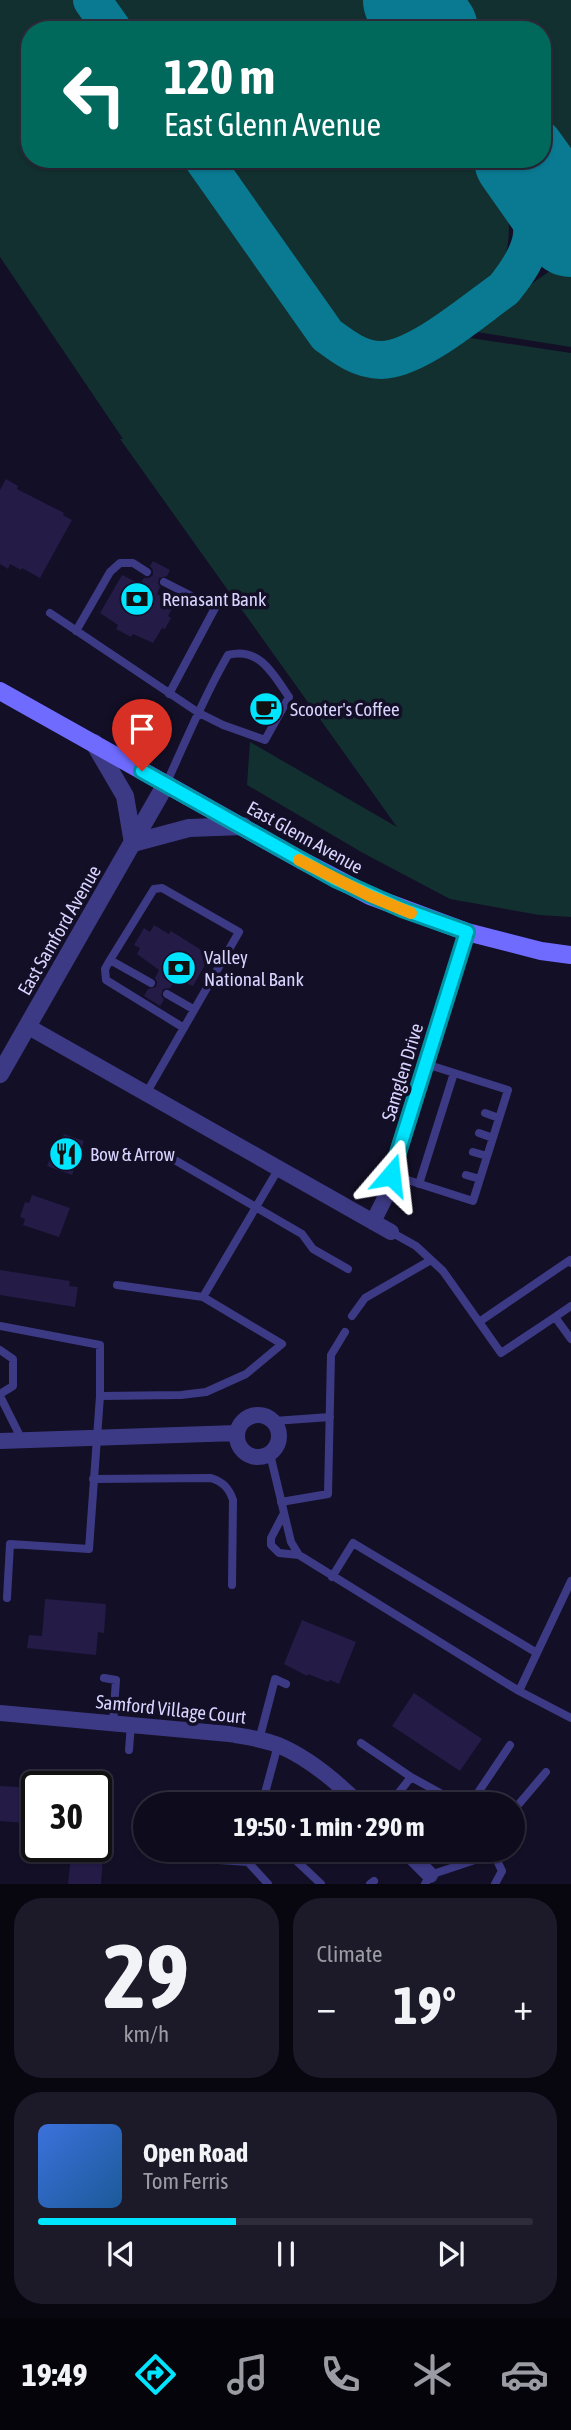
<!DOCTYPE html>
<meta charset="utf-8">
<style>
:root{--surface:#0e0b1c;--page:#1c1929;--text:#f1f3f6;--muted:#9b9ba3;--line:#2e2b3b;--accent:#00e5ff}
body{margin:0;font-family:"Asap Condensed",sans-serif;background:var(--page);color:var(--text);height:100vh;display:flex;flex-direction:column;font-size:26px;white-space:nowrap}
*{box-sizing:border-box;margin:0}
p{font-size:23px;color:var(--muted)}
.icon{flex:none;width:38px;height:38px;fill:none;stroke:currentColor;stroke-width:2;stroke-linecap:round;stroke-linejoin:round}
.map{position:relative;height:1884px;overflow:hidden}
.sheet{display:flex;flex-direction:column;gap:14px;padding:14px;background:#08060f;flex:1}
.sheet>*{flex:none}
.guide{position:absolute;left:21px;top:21px;width:530px;height:147px;border-radius:28px;box-shadow:0 2px 5px #0004,0 0 0 2px var(--line);background:#00695c;color:#fff;overflow:hidden}
.speed{position:absolute;left:21px;top:1771px;display:flex;gap:14px;font-size:35px;font-weight:700;text-align:center}
.speed>*{display:grid;place-content:center;width:91px;height:91px;border-radius:50%;background:var(--surface);box-shadow:0 2px 5px #0004,0 0 0 2px var(--line);line-height:1}
.speed .limit{border:4px solid #111;border-radius:10px;background:#fff;color:#111}
.pin{position:absolute;display:grid;place-items:center;width:60px;height:60px;color:#fff;margin:-72px -30px;border-radius:50% 50% 50% 0;rotate:-45deg;box-shadow:0 0 7px #0007}
.pin .icon{rotate:45deg}
.me{position:absolute;width:77px;margin:-38px;rotate:17deg;stroke-linejoin:round;filter:drop-shadow(0 0 5px #0008)}
.turn{display:flex;align-items:center;gap:24px;height:147px;padding:0 28px;font-size:32px}
.turn .icon{width:91px;height:91px;stroke-width:2.5}
.turn b{display:block;font-size:49px;line-height:60px}
.big{font-size:52px;font-weight:700;line-height:1.1}
.sheet .widget{flex:1;display:flex;flex-direction:column;justify-content:center;gap:10px;min-width:0;padding:0 24px;border-radius:28px;background:var(--page)}
.sheet .dial{align-items:center;gap:0}
.dial b{font-size:91px;line-height:1}
.song{display:flex;align-items:center;gap:21px}
.cover{width:84px;height:84px;border-radius:10px;background:linear-gradient(135deg,hsl(220 70% 55%),hsl(210 70% 35%))}
.played{height:7px;border-radius:4px;background:linear-gradient(90deg,var(--accent) 40%,var(--line) 40%)}
.keys{display:flex;justify-content:space-around;direction:ltr}
.heat{display:flex;justify-content:space-between;align-items:center;font-size:38px;direction:ltr}
.sheet .tiles{flex:1;display:grid;gap:14px;grid-template-columns:1fr 1fr}
.widget:last-child{grid-column:span 2}
.trip{position:absolute;left:133px;top:1792px;width:392px;height:70px;border-radius:35px;background:var(--surface);box-shadow:0 2px 5px #0004,0 0 0 2px var(--line);font-weight:700;line-height:70px;text-align:center}
.dock{display:flex;height:112px;justify-content:space-around;align-items:center;background:#06040b;color:var(--muted)}
.dock .icon{width:49px;height:49px}
.dock .active{color:var(--accent)}
.dock b{font-size:32px;color:var(--text)}
.map>svg:first-child{display:block}
.green{fill:#12302f}
.lines{fill:none;stroke-linecap:round;stroke-linejoin:round}
.taxiway{stroke:#0a7a92;stroke-width:38}
.runway{stroke:#0a7a92;stroke-width:94}
.building{fill:#241b47}
.service{stroke:#3d3a85;stroke-width:8}
.minor{stroke:#3d3a85;stroke-width:16}
.tertiary{stroke:#3d3a85;stroke-width:18}
.secondary{stroke:#6f6bff;stroke-width:18}
.route-casing{stroke:#0095a6;stroke-width:18}
.route{stroke:#00e5ff;stroke-width:12}
.slow{stroke:#f59e0b;stroke-width:12}
.labels{text-anchor:middle;dominant-baseline:central;stroke-width:7;stroke-linejoin:round;paint-order:stroke}
.poi-label{font-size:19px;fill:#d9d4ff;stroke:#130f26;text-anchor:start}
.street-label{font-size:19px;fill:#d9d4ff;stroke:#130f26}
</style>
<div class="map">
<svg width="571" height="1884" viewBox="0 0 571 1884">
<rect width="100%" height="100%" fill="#130f26"/>
<path class="green" d="M0,0H77L98,30H30V159H188C218,202 248,244 277,287C293,309 308,337 330,354C344,364 363,370 380,370C411,371 433,352 457,336L571,353V917L539,915L450,899L363,853L247,785L250,742L397,827L120,439H123L0,257Z
M105,0H367L388,30H126Z
M445,0H571V171L558,161L543,139L542,30H466Z
M216,159H479C486,169 495,179 500,190C515,220 511,261 489,286C479,297 462,305 450,314C404,345 380,362 331,323Z
M571,256V347L477,332L472,326Z"/>
<g class="lines">
<path class="taxiway" d="M92,0L113,30
M203,159L327,335C343,347 360,360 381,360C417,360 474,310 504,289C516,274 530,255 532,235C534,214 529,189 527,168
M527,168L571,190"/>
<path class="runway" d="M410,0L431,30
M521,159L571,230"/>
</g>
<path class="building" d="M6,479L18,486L17,489L64,513L63,515L72,520L40,578L22,568L21,570L10,564L8,569L0,564V490Z
M153,561L170,570L167,576L159,578L158,583L160,587L157,594L175,604L168,616L171,618L165,629L162,628L153,643L133,634L131,637L116,629L118,625L100,613L122,575L140,584L144,578H149L153,575V570L150,566Z
M154,925L169,934L171,931L203,951L202,953L209,958L193,986L176,979L170,988L163,989L161,995L164,1000L160,1006L144,996L148,989L156,987L157,982L155,978L159,970L137,954L140,948L134,945L144,928L150,932Z
M64,1134L84,1141L72,1175L47,1166L57,1140L61,1142Z
M32,1195L70,1208L59,1237L23,1225L25,1219L20,1217L25,1202L29,1203Z
M0,1270L70,1281L69,1286L78,1287L75,1307L0,1295Z
M45,1599L106,1604L104,1633L98,1632L96,1655L27,1648L29,1635L42,1636Z
M302,1620L356,1642L339,1684L330,1680L328,1682L308,1674L307,1676L284,1664Z
M414,1693L482,1739L460,1771L392,1726Z
M0,1786L37,1788V1827L25,1826V1823L0,1821Z
M96,1795L108,1796L105,1837H96Z
M72,1846H104L101,1884H68Z"/>
<g class="lines">
<path class="service" d="M164,582L215,608L169,694
M50,613L199,713L223,725L265,740L289,697C273,674 260,647 228,655C204,696 186,741 166,784
M76,631L110,572L120,563H133L147,572
M110,960L151,983
M167,994L193,1009
M147,1092L239,932L162,888L154,889L110,960L105,969L106,980L184,1028
M485,1113L499,1118
M479,1133L493,1138
M161,1152L302,1234L313,1249L348,1269
M473,1152L487,1156
M392,1175L473,1201L508,1090L426,1064
M466,1175L480,1179
M419,1184L454,1073
M391,1232L416,1246L443,1271L501,1353L555,1317L571,1339
M117,1285L203,1297L279,1168
M352,1316L365,1298L431,1260
M555,1317L571,1306
M479,1322L570,1260L571,1263
M0,1326L100,1345V1396L89,1549L10,1544L7,1598
M0,1350L13,1359V1386L0,1394
M0,1396L22,1440
M100,1396L181,1395L206,1392L246,1374L282,1344L203,1297
M274,1421L330,1417
M270,1454L291,1542L299,1555L519,1691L571,1718
M93,1479L211,1478C223,1482 229,1488 233,1500L232,1585
M281,1502L328,1494L331,1355L345,1332
M283,1515L271,1538V1545L279,1553L299,1555
M332,1577L353,1543L537,1653
M104,1678L116,1680L113,1723
M519,1691L571,1581
M259,1740L275,1679L286,1684
M361,1743L411,1777L390,1804
M129,1750L131,1724
M411,1777L460,1804
M262,1804L278,1745
M467,1804L471,1803L510,1745
M513,1811L546,1772
M176,1850V1857L248,1862
M251,1850L248,1862L268,1884
M285,1850L321,1884
M492,1850L502,1871L495,1884
M370,1884L374,1881
M425,1884L430,1875L481,1858L486,1850"/>
<path class="minor" d="M27,1026L391,1232
M373,1222L384,1200L467,932
M237 1436a21 21 0 1 1 42 0a21 21 0 1 1-42 0Z
M0,1441L237,1433
M0,1713L229,1734C245,1737 263,1739 278,1745C309,1758 336,1781 359,1804
M405,1850L430,1875"/>
<path class="tertiary" d="M94,743L125,796L133,843
M133,843L189,828L243,826
M0,1074L166,784"/>
<path class="secondary" d="M0,691L301,860L370,896L467,932L541,951L571,955"/>
</g>
<g class="lines">
<g class="route-casing">
<path id="route" d="M142,771L335,879L402,909L467,932L391,1175"/>
</g>
<use href="#route" class="route"/>
<path class="slow" d="M299,860L370,896L411,913"/>
</g>
<defs>
<g id="bank-disc" transform="scale(1.75)"><circle r="9.5" fill="#00e5ff" stroke="#130f26"/><path d="M-6-4H6V4H-6ZM0-2.3a2.3 2.3 0 1 0 0 4.6a2.3 2.3 0 1 0 0-4.6Z" fill="#111"/></g>
<g id="cafe-disc" transform="scale(1.75)"><circle r="9.5" fill="#00e5ff" stroke="#130f26"/><path d="M-5.5-4.5H6V0H3Q3 3.5 0 3.5H-2.5Q-5.5 3.5-5.5 0ZM3-3.2v2h1.7v-2ZM-6 4.5H4V6H-6Z" fill="#111"/></g>
<g id="restaurant-disc" transform="scale(1.75)"><circle r="9.5" fill="#00e5ff" stroke="#130f26"/><path d="M-5-6h1v4h1v-4h1v4h1v-4h1v5L-1.5 .5V6h-2V.5L-5-1ZM5-6V6H3V1.5H1.5Q1.5-4 5-6Z" fill="#111"/></g>
</defs>
<g fill-rule="evenodd">
<use href="#bank-disc" x="137" y="599"/>
<use href="#cafe-disc" x="266" y="709"/>
<use href="#bank-disc" x="179" y="968"/>
<use href="#restaurant-disc" x="66" y="1154"/>
</g>
<g class="labels">
<g class="poi-label">
<text x="162" y="599">Renasant Bank</text>
<text x="290" y="709">Scooter's Coffee</text>
<text x="204" y="957">Valley<tspan x="204" dy="22">National Bank</tspan></text>
<text x="90" y="1154">Bow &amp; Arrow</text>
</g>
<g class="street-label">
<text transform="translate(305 837) rotate(29)">East Glenn Avenue</text>
<text transform="translate(59 930) rotate(-60)">East Samford Avenue</text>
<text transform="translate(402 1072) rotate(-73)">Samglen Drive</text>
<text transform="translate(171 1709) rotate(6)">Samford Village Court</text>
</g>
</g>
</svg>
<div class="speed"><div class="limit">30</div></div>
<div class="pin" style="left:142px;top:771px;background:#d93025"><svg class="icon" aria-label="arrive" viewBox="0 0 24 24"><path d="M6 21V4h12l-3 4 3 4H6"/></svg></div>
<svg class="me" style="left:391px;top:1175px" viewBox="-20 -20 40 40"><path d="M0-17L14 15 0 8-14 15z" fill="#00e5ff" stroke="#fff" stroke-width="4"/></svg>
<div class="trip">19:50 · 1 min · 290 m</div>
<div class="guide">
<div class="turn"><svg class="icon" aria-label="left" viewBox="0 0 24 24"><path d="M17 20v-9H6M10 6l-5 5 5 5"/></svg><div><b>120 m</b>East Glenn Avenue</div></div>
</div>
</div>
<section class="sheet">
<div class="tiles">
<div class="widget dial"><b>29</b><p>km/h</p></div>
<div class="widget"><p>Climate</p>
<div class="heat"><a>−</a><b class="big">19°</b><a>+</a></div>
</div>
<div class="widget">
<div class="song"><i class="cover"></i><div><b>Open Road</b><p>Tom Ferris</p></div></div>
<div class="played"></div>
<div class="keys"><svg class="icon" aria-label="previous" viewBox="0 0 24 24"><path d="M18 5L8 12l10 7zM5 5v14"/></svg><svg class="icon" aria-label="pause" viewBox="0 0 24 24"><path d="M8 5v14M16 5v14"/></svg><svg class="icon" aria-label="next" viewBox="0 0 24 24"><path d="M6 5l10 7-10 7zM19 5v14"/></svg></div>
</div>
</div>
</section>
<nav class="dock">
<b>19:49</b>
<svg class="icon active" aria-label="directions" viewBox="0 0 24 24"><path d="M12 3l9 9-9 9-9-9zM9 14v-3h6M13 9l2 2-2 2"/></svg>
<svg class="icon" aria-label="music" viewBox="0 0 24 24"><path d="M9 18V5l10-2v13"/><circle cx="6" cy="18" r="3"/><circle cx="16" cy="16" r="3"/></svg>
<svg class="icon" aria-label="phone" viewBox="0 0 24 24"><path d="M5 4h4l2 5-3 2q2 4 5 5l2-3 5 2v4C11 20 4 13 5 4z"/></svg>
<svg class="icon" aria-label="climate" viewBox="0 0 24 24"><path d="M12 3v18M4 7l16 10M4 17L20 7"/></svg>
<svg class="icon" aria-label="car" viewBox="0 0 24 24"><path d="M5 17H2v-5l4-1 3-4h7l3 4 3 1v5h-3M9 17h6M6 11h13"/><circle cx="7" cy="17" r="2"/><circle cx="17" cy="17" r="2"/></svg>
</nav>
